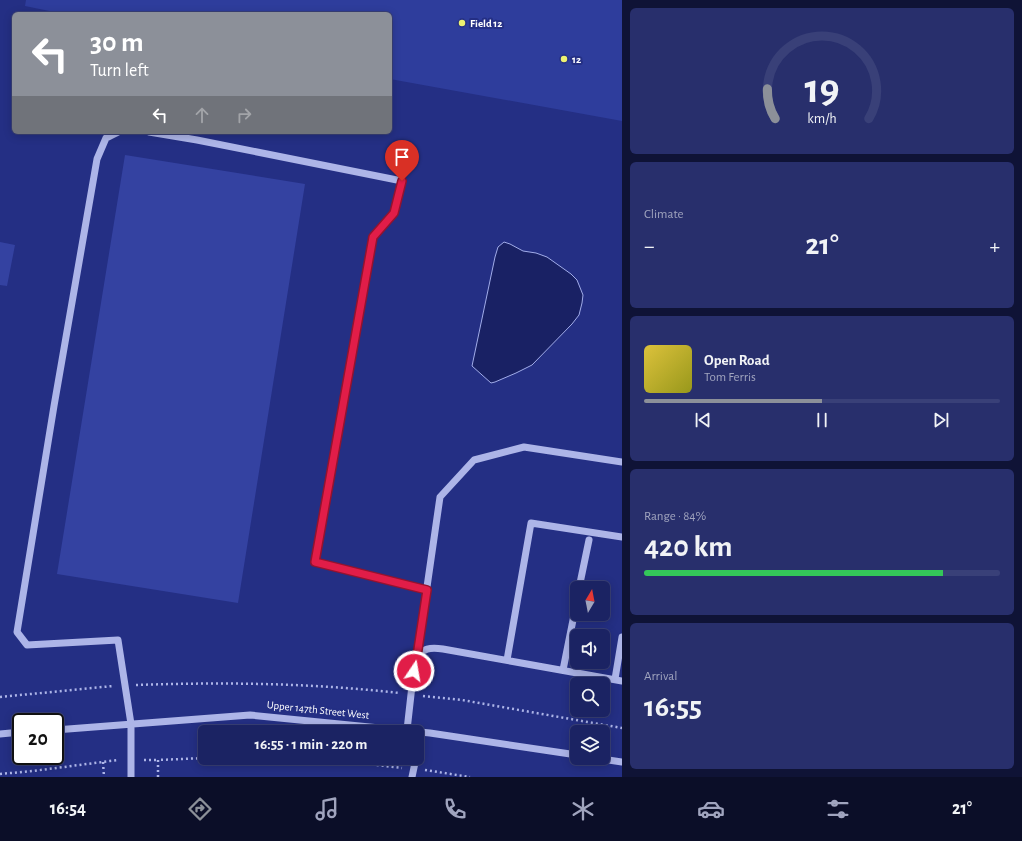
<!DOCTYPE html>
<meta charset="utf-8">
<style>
:root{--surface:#1b2363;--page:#282f6c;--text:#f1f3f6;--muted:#a0a4be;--line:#394078;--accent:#8c9099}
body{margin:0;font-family:"Alegreya Sans",sans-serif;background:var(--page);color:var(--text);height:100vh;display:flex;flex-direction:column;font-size:15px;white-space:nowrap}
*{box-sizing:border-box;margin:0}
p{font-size:13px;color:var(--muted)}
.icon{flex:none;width:22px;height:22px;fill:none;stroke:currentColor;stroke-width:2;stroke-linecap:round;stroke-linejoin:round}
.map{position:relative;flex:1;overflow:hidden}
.panel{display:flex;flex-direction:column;gap:8px;padding:8px;background:#0f1336;width:400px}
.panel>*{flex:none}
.banner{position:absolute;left:12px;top:12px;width:380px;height:122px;border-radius:6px;box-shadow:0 2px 10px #0003,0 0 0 1px var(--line);background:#8c9099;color:#fff;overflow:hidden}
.needle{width:26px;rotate:10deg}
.controls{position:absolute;left:570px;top:581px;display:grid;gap:8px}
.controls a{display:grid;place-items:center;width:40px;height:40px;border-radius:6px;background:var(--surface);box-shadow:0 2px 10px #0003,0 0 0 1px var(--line);font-size:20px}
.speed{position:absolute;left:12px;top:713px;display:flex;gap:8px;font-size:20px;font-weight:700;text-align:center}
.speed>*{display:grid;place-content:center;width:52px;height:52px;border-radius:50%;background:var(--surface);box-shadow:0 2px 10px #0003,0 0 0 1px var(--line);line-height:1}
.speed .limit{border:2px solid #111;border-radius:6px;background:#fff;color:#111}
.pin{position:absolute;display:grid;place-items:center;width:34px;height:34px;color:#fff;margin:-41px -17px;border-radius:50% 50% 50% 0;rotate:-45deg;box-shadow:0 0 4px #0007}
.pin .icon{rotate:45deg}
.me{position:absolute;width:44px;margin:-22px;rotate:12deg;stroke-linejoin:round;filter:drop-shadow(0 0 3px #0008)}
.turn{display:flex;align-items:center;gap:14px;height:84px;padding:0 12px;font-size:18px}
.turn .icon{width:52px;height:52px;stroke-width:2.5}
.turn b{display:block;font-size:28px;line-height:34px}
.lanes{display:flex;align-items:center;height:38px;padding:0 12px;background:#0003;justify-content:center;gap:20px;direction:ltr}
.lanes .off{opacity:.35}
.big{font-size:30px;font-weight:700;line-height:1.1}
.panel .card{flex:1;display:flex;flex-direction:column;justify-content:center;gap:6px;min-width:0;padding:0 14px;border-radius:6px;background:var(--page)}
.panel .dial{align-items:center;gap:0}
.dial svg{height:104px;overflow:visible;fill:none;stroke:var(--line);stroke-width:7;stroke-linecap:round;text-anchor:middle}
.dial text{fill:var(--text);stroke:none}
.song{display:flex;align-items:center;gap:12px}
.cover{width:48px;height:48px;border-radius:6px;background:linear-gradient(135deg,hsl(50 70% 55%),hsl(60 70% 35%))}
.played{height:4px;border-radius:2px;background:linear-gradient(90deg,var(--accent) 50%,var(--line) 50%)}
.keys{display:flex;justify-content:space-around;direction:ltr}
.heat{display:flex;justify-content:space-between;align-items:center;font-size:22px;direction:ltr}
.charge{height:6px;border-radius:3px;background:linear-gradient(90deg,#34c759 84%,var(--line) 0)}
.trip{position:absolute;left:198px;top:725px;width:226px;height:40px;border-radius:6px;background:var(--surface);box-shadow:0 2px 10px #0003,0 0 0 1px var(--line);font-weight:700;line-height:40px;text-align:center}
.dock{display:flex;height:64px;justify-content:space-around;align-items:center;background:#0b0e28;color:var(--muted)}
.dock .icon{width:28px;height:28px}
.dock .current{color:var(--accent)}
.dock b{font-size:18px;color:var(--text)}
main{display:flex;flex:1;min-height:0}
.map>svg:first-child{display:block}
.green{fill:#2e3d9c}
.water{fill:#192164;stroke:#a1ace9}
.building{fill:#3442a1}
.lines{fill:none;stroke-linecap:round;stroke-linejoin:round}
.path{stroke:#adb5e8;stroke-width:2.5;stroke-dasharray:2 3;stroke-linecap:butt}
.minor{stroke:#adb5e8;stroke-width:7}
.route-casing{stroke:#92132f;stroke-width:10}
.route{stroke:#e11d48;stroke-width:7}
.poi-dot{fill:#eef271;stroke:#242f84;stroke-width:1.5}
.labels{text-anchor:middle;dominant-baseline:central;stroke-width:4;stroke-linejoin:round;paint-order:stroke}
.poi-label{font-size:11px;font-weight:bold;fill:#fff;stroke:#242f84;text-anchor:start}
.street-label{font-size:11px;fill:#fff;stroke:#242f84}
</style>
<main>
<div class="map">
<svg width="622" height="777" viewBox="0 0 622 777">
<rect width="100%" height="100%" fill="#242f84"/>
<path class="green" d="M26,0H622V121L390,79V14H64L25,6Z"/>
<path class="water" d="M504,242L510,244L523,251L536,253L547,257L571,274L577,280L583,295L582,303L579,315L572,324L532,365L516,373L495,382L491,383L472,366L495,257L498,247Z"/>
<path class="building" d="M125,155L305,184L238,603L57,574Z
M0,242L15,245L7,286L0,285Z"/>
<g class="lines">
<path class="path" d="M136,685C224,682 311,683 399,693
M423,696L462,700L622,728
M0,697L113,686
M297,758L342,761L402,768
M144,760H158
M103,762L104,777
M425,770L470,777
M0,774L33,771L110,761L119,760
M158,777V760L205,758"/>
<path class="minor" d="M118,132L106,138L97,159L54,406L17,632L27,645L118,640L131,724V777
M149,132L197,140L402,181L394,213L373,237L315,562L427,590
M579,588L589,540
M417,656L440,497L474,460L524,447L622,462
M507,660L531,523L622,537
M563,670L577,600
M615,679L622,637
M55,730L250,715L430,733L577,755
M407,730L415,659C423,648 430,647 443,649L622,681
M0,734L21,732
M417,750L420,732
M595,758L622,762
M412,777L416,758"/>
</g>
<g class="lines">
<g class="route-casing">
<path id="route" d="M402,181L394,213L373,237L315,562L427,590L417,656L415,659L414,671"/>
</g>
<use href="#route" class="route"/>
</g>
<g class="poi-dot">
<circle cx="462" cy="23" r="4"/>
<circle cx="564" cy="59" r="4"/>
</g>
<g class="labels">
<g class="poi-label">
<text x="470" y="23">Field 12</text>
<text x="572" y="59">12</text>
</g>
<g class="street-label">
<text transform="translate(318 710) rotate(6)">Upper 147th Street West</text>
</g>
</g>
</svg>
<div class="controls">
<a><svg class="needle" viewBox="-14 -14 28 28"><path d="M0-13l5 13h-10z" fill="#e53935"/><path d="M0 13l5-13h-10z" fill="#a0a4be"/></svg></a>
<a><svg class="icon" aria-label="sound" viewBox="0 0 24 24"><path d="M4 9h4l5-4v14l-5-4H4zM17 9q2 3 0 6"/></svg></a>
<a><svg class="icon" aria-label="search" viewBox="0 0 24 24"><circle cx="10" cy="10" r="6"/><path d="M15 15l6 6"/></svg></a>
<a><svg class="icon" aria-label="layers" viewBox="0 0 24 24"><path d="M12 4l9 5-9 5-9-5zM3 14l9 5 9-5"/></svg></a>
</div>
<div class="speed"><div class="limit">20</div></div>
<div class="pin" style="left:402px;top:181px;background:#d93025"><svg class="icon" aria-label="arrive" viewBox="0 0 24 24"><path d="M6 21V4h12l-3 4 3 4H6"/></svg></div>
<svg class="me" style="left:414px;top:671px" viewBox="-20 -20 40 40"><circle r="17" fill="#e11d48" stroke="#fff" stroke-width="3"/><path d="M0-11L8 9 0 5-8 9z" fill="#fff"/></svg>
<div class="trip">16:55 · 1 min · 220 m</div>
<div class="banner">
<div class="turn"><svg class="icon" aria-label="left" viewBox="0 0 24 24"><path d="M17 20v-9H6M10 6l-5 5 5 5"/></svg><div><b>30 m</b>Turn left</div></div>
<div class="lanes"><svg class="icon" aria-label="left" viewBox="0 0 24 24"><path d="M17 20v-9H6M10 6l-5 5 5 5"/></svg><svg class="icon off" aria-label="ahead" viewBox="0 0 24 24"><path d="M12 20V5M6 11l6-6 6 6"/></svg><svg class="icon off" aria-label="right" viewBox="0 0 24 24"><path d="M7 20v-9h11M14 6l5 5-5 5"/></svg></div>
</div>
</div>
<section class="panel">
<div class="card dial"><svg viewBox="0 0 100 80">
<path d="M14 69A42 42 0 1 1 86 69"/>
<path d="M14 69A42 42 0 0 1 8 46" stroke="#8c9099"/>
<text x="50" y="56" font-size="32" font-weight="700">19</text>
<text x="50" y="72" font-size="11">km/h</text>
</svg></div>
<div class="card"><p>Climate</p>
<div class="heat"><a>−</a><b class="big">21°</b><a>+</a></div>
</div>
<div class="card">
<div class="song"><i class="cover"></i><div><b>Open Road</b><p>Tom Ferris</p></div></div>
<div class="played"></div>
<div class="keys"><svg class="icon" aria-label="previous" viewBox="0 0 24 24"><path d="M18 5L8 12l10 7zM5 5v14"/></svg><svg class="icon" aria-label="pause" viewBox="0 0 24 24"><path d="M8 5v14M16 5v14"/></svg><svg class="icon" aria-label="next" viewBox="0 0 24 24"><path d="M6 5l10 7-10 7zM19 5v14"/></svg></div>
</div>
<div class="card"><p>Range · 84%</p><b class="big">420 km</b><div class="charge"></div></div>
<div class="card"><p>Arrival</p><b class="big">16:55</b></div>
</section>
</main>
<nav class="dock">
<b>16:54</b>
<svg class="icon current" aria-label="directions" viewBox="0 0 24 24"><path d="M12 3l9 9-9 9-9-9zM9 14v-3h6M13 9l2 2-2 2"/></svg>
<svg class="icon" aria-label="music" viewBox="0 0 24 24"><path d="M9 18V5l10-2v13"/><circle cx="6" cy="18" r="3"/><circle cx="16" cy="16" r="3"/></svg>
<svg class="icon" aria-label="phone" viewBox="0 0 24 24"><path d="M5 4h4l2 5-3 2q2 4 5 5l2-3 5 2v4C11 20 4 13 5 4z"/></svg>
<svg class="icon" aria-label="climate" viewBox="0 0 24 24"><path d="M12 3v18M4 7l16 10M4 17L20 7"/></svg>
<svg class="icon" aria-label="car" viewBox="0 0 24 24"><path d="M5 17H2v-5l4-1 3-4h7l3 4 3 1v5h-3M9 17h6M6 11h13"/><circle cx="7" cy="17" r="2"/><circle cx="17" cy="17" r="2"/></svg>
<svg class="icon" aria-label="filters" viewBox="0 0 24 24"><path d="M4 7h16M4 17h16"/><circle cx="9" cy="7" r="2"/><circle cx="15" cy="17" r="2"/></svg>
<b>21°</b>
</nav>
